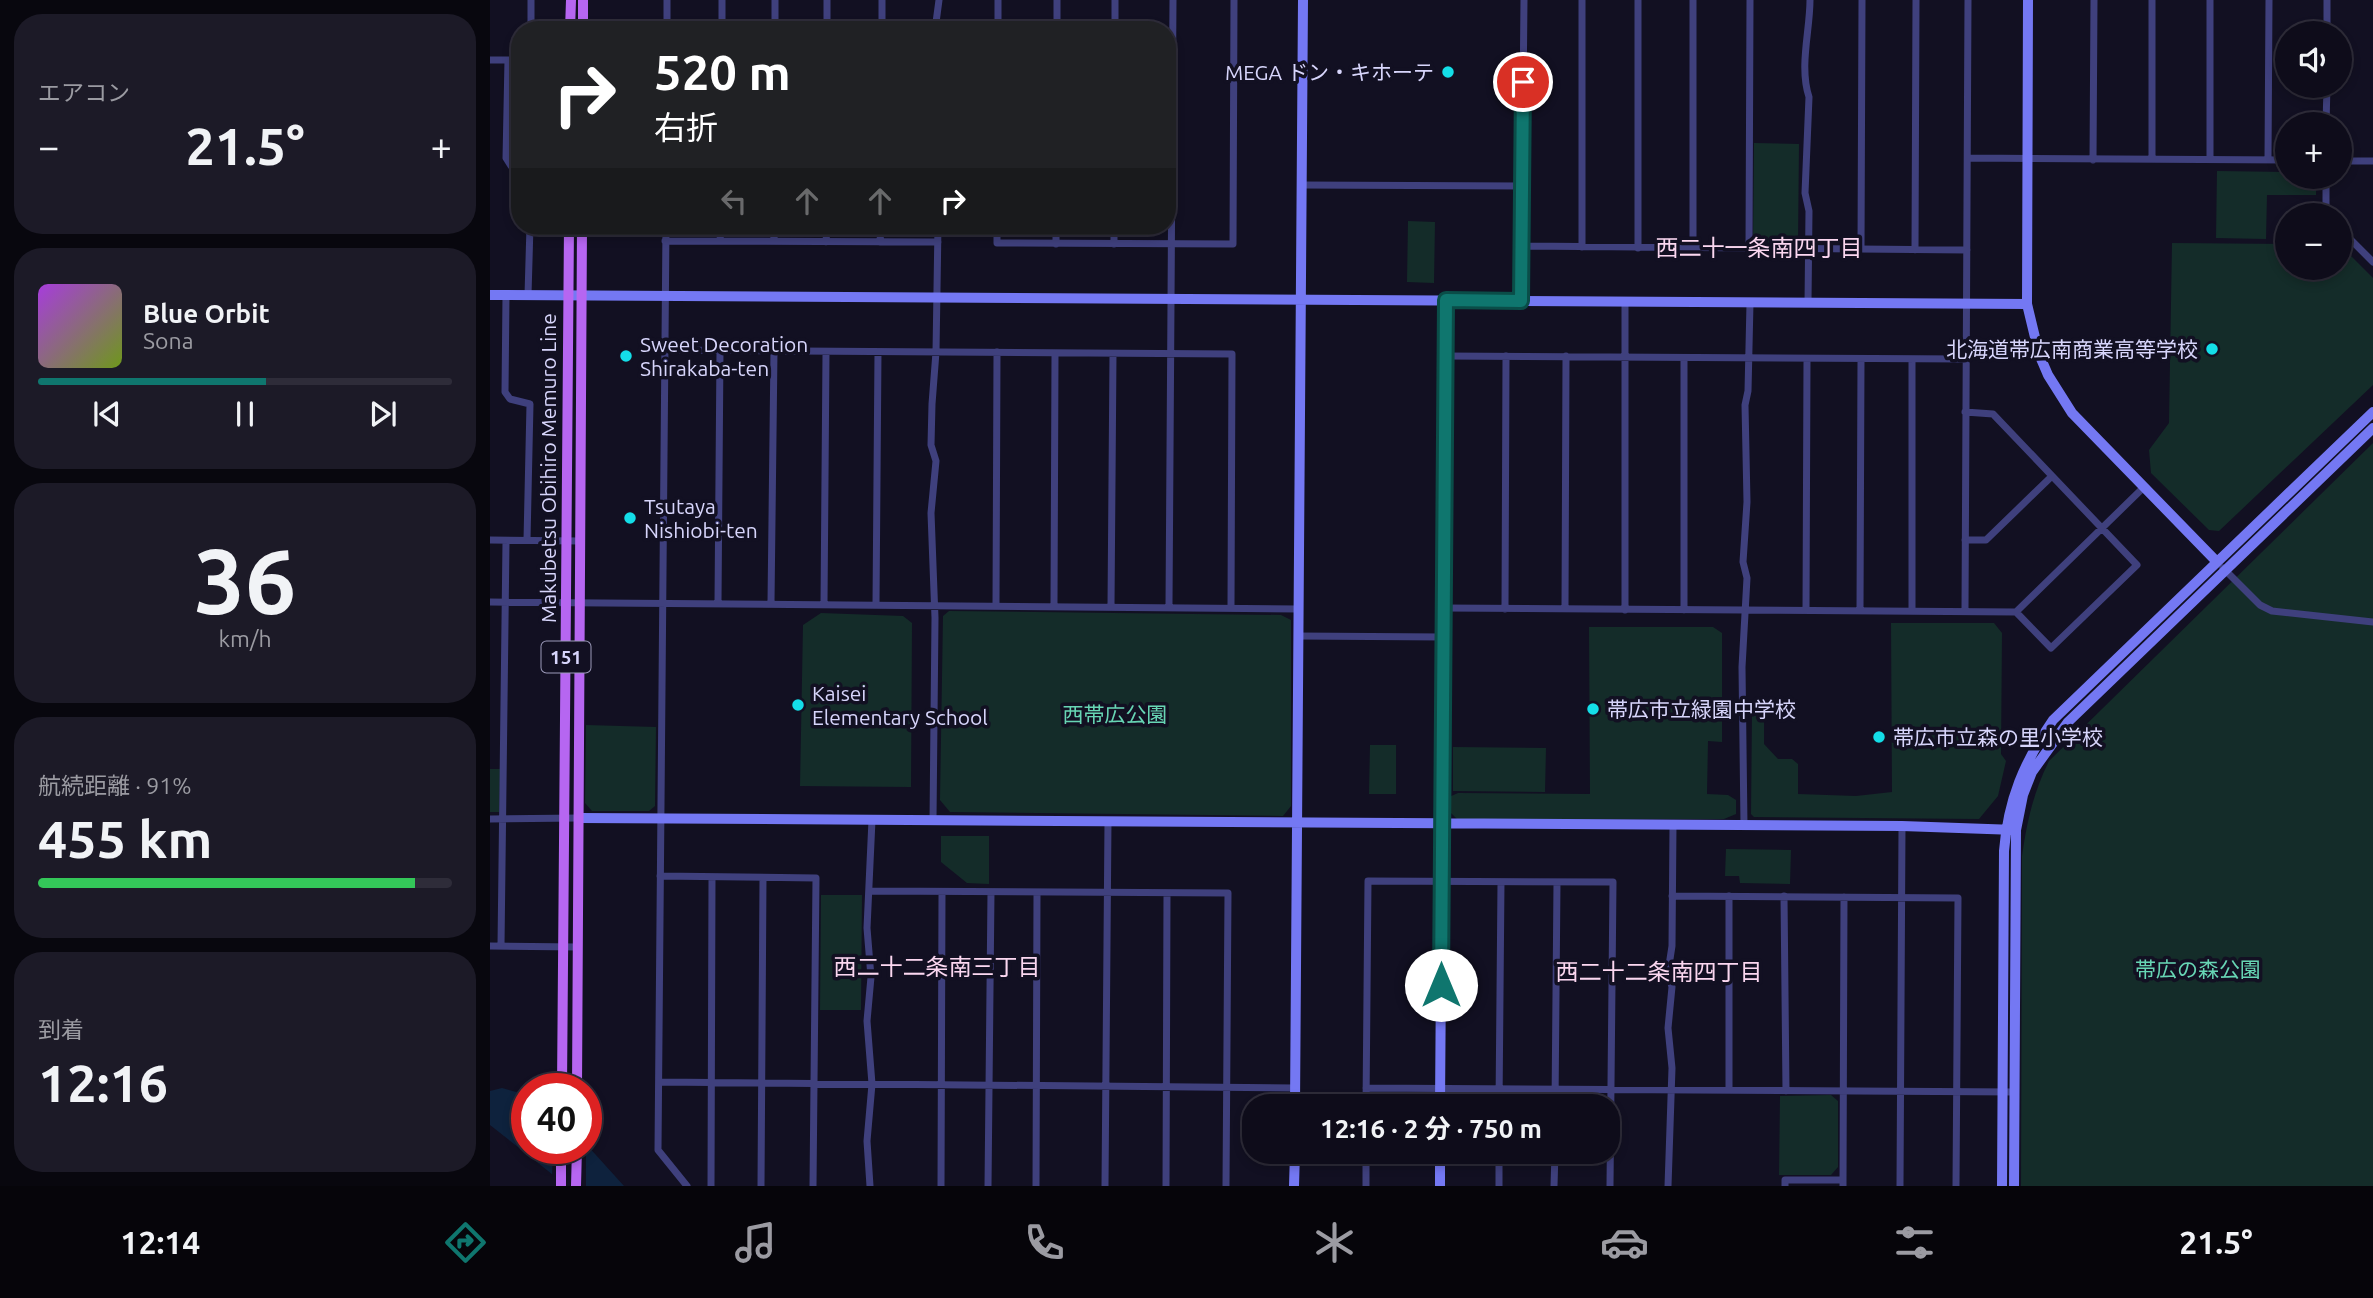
<!DOCTYPE html>
<html lang="ja">
<meta charset="utf-8">
<style>
:root{--surface:#0e0c1a;--page:#1c1a27;--text:#f1f3f6;--muted:#9b9ba2;--line:#2e2c39;--accent:#0f766e}
body{margin:0;font-family:Ubuntu,"Noto Sans JP",sans-serif;background:var(--page);color:var(--text);height:100vh;display:flex;flex-direction:column;font-size:26px;white-space:nowrap}
*{box-sizing:border-box;margin:0}
p{font-size:23px;color:var(--muted)}
.icon{flex:none;width:38px;height:38px;fill:none;stroke:currentColor;stroke-width:2;stroke-linecap:round;stroke-linejoin:round}
.map{position:relative;flex:1;overflow:hidden}
.sheet{display:flex;flex-direction:column;gap:14px;padding:14px;background:#08070e;width:490px}
.sheet>*{flex:none}
.banner{position:absolute;left:21px;top:21px;width:665px;height:214px;border-radius:28px;box-shadow:0 4px 10px #0003,0 0 0 2px var(--line);background:#202124;color:#fff;overflow:hidden}
.buttons{position:absolute;left:1785px;top:21px;display:grid;gap:14px}
.buttons a{display:grid;place-items:center;width:77px;height:77px;border-radius:50%;background:var(--surface);box-shadow:0 4px 10px #0003,0 0 0 2px var(--line);font-size:35px}
.speed{position:absolute;left:21px;top:1073px;display:flex;gap:14px;font-size:35px;font-weight:700;text-align:center}
.speed>*{display:grid;place-content:center;width:91px;height:91px;border-radius:50%;background:var(--surface);box-shadow:0 4px 10px #0003,0 0 0 2px var(--line);line-height:1}
.speed .limit{border:10px solid #d22;background:#fff;color:#111}
.pin{position:absolute;display:grid;place-items:center;width:60px;height:60px;color:#fff;margin:-30px;border:4px solid #fff;border-radius:50%;box-shadow:0 2px 7px #0007}
.me{position:absolute;width:77px;margin:-38px;rotate:0deg;stroke-linejoin:round;filter:drop-shadow(0 0 5px #0008)}
.turn{display:flex;align-items:center;gap:24px;height:147px;padding:0 28px;font-size:32px}
.turn .icon{width:91px;height:91px;stroke-width:2.5}
.turn b{display:block;font-size:49px;line-height:60px}
.lanes{display:flex;align-items:center;height:66px;padding:0 28px;background:#0003;justify-content:center;gap:35px;direction:ltr}
.lanes .off{opacity:.35}
.big{font-size:52px;font-weight:700;line-height:1.1}
.sheet .tile{flex:1;display:flex;flex-direction:column;justify-content:center;gap:10px;min-width:0;padding:0 24px;border-radius:28px;background:var(--page)}
.sheet .dial{align-items:center;gap:0}
.dial b{font-size:91px;line-height:1}
.song{display:flex;align-items:center;gap:21px}
.cover{width:84px;height:84px;border-radius:10px;background:linear-gradient(135deg,hsl(280 70% 55%),hsl(80 70% 35%))}
.played{height:7px;border-radius:4px;background:linear-gradient(90deg,var(--accent) 55%,var(--line) 55%)}
.keys{display:flex;justify-content:space-around;direction:ltr}
.heat{display:flex;justify-content:space-between;align-items:center;font-size:38px;direction:ltr}
.charge{height:10px;border-radius:5px;background:linear-gradient(90deg,#34c759 91%,var(--line) 0)}
.trip{position:absolute;left:752px;top:1094px;width:378px;height:70px;border-radius:28px;background:var(--surface);box-shadow:0 4px 10px #0003,0 0 0 2px var(--line);font-weight:700;line-height:70px;text-align:center}
.tab-bar{display:flex;height:112px;justify-content:space-around;align-items:center;background:#06050a;color:var(--muted)}
.tab-bar .icon{width:49px;height:49px}
.tab-bar .active{color:var(--accent)}
.tab-bar b{font-size:32px;color:var(--text)}
main{display:flex;flex:1;min-height:0}
.map>svg:first-child{display:block}
.green{fill:#142c29}
.water{fill:#0e223d}
.pier{fill:#121022}
.lines{fill:none;stroke-linecap:round;stroke-linejoin:round}
.street{stroke:#3f407d;stroke-width:7}
.secondary{stroke:#7478f3;stroke-width:10}
.primary{stroke:#b666f1;stroke-width:10}
.route-casing{stroke:#0a4d48;stroke-width:18}
.route{stroke:#0f766e;stroke-width:12}
.poi-dot{fill:#14dee8;stroke:#121022;stroke-width:2.5}
.labels{text-anchor:middle;dominant-baseline:central;stroke-width:7;stroke-linejoin:round;paint-order:stroke}
.shield{fill:#121022;stroke:#9c9aba;stroke-width:2}
.shield-label{font-size:19px;font-weight:bold;fill:#d7d5fb}
.poi-label{font-size:21px;fill:#d7d5fb;stroke:#121022;text-anchor:start}
.street-label{font-size:21px;fill:#d7d5fb;stroke:#121022}
.park-label{font-size:21px;fill:#67d5b4;stroke:#121022}
.neighbourhood-label{font-size:23px;fill:#fbd7f0;stroke:#121022}
</style>
<main>
<section class="sheet">
<div class="tile"><p>エアコン</p>
<div class="heat"><a>−</a><b class="big">21.5°</b><a>+</a></div>
</div>
<div class="tile">
<div class="song"><i class="cover"></i><div><b>Blue Orbit</b><p>Sona</p></div></div>
<div class="played"></div>
<div class="keys"><svg class="icon" aria-label="previous" viewBox="0 0 24 24"><path d="M18 5L8 12l10 7zM5 5v14"/></svg><svg class="icon" aria-label="pause" viewBox="0 0 24 24"><path d="M8 5v14M16 5v14"/></svg><svg class="icon" aria-label="next" viewBox="0 0 24 24"><path d="M6 5l10 7-10 7zM19 5v14"/></svg></div>
</div>
<div class="tile dial"><b>36</b><p>km/h</p></div>
<div class="tile"><p>航続距離 · 91%</p><b class="big">455 km</b><div class="charge"></div></div>
<div class="tile"><p>到着</p><b class="big">12:16</b></div>
</section>
<div class="map">
<svg width="1883" height="1186" viewBox="0 0 1883 1186">
<rect width="100%" height="100%" fill="#121022"/>
<path class="green" d="M1264,143L1309,144L1308,243L1263,242Z
M1727,171L1797,172V177H1826V195H1777L1776,239L1726,238Z
M918,221L945,222L944,283L917,282Z
M1682,243L1797,244V268H1850V245L1883,278V385L1729,531L1719,530L1661,473L1659,450L1679,423Z
M1883,443V1186H1531L1532,856C1537,822 1543,793 1559,761Z
M459,611L791,615L801,620V806L793,816L460,812L450,800L453,616Z
M331,613L413,616L422,623L421,787L310,786L313,625Z
M1401,623H1504L1512,633L1511,754L1516,761L1508,796L1489,819L1264,817L1261,814L1262,712L1274,715V744L1288,759H1302L1308,764V794L1366,796L1402,792Z
M1099,627H1223L1232,633V742L1218,741L1217,794L1238,795L1246,800V814L1234,819H967L960,812L959,797L968,793L1100,794Z
M96,725L166,727L165,806L159,811H102L95,803Z
M880,745H906V794H879Z
M963,747L1056,748L1055,792L963,791Z
M0,769H10L9,812H0Z
M451,836H499V884L477,883L451,862Z
M1236,849L1301,850L1300,884L1250,883L1249,876H1235Z
M331,895H372L371,1010H330Z
M1341,1095L1348,1101V1167L1341,1175H1289L1290,1096Z"/>
<path class="water" d="M12,1088L37,1095V1148H96V1144L134,1186H77L0,1125V1091Z"/>
<path class="pier" d="M96,1140V1186H72L62,1178L63,1148H96Z"/>
<g class="lines">
<path class="street" d="M1203,0V247
M41,30V0
M177,30V0
M232,30V0
M285,30V0
M337,30V0
M392,30V0
M445,30L449,0
M508,30V0
M567,30V0
M625,30V0
M1837,33V0
M0,60H30
M18,60L16,158L21,166L30,168
M1836,124L1837,86
M1478,158L1797,160
M1662,159V0
M1720,159V0
M1603,160L1604,0
M1778,160L1779,0
M1850,161H1883
M1836,177V215
M812,185L1032,186
M176,226L168,1150L197,1186
M507,226V243L743,244L744,0
M1850,229L1883,262
M175,241L448,242
M230,241L231,226
M284,241V226
M336,242L337,226
M390,242L391,226
M566,244V226
M624,244V226
M1032,246L1477,250
M1092,247V0
M1148,248V0
M1259,248L1260,0
M1371,249L1372,0
M1425,250L1426,0
M16,295L15,392L20,399L40,404L37,540
M38,295L40,226
M1031,301L1034,0
M1318,303L1319,211L1315,193L1319,97C1309,66 1320,31 1320,0
M174,350L742,354L741,606
M955,356L1476,359
M1475,412L1503,414L1647,565L1561,648L1526,612
M0,540L91,541
M1475,540H1496L1561,477
M1733,568L1770,605L1782,611L1883,622
M0,602L808,609
M228,602L230,351
M281,603L284,351
M334,604L336,353
M386,604L388,352
M506,605L507,352
M564,605L565,354
M679,605L683,0
M621,606L623,354
M954,608L1526,612L1654,487
M1015,609L1016,356
M1075,609L1076,356
M1135,610V301
M1194,610V358
M1316,610L1317,359
M1370,610L1371,359
M1422,611V360
M1475,611L1478,0
M808,636L953,637
M0,819L89,818
M443,821L445,618L441,513L446,461L441,445L442,404L446,352L448,226
M1254,825L1252,667L1257,578L1253,562L1257,502L1255,405L1258,391L1260,303
M170,876L326,878L323,1186
M380,891L738,893L736,1186
M1182,896L1468,898L1466,1186
M1294,896L1296,1091
M0,946L88,947
M11,946L16,541
M170,1082L805,1088
M876,1088L1525,1092
M1239,1090V896
M876,1106L878,881L1123,882L1120,1186
M1009,1106L1011,882
M1065,1106L1067,882
M221,1186L222,877
M271,1186L273,878
M380,1186L377,1141L382,1084L377,1021L381,977L377,928L382,820
M451,1186L452,893
M498,1186L501,892
M546,1186L547,892
M615,1186L618,821
M676,1186L677,893
M876,1186V1152
M1009,1186V1152
M1064,1186L1065,1152
M1178,1186L1182,1068L1178,1028L1182,987L1178,972L1182,946L1183,825
M1295,1186V1180H1353
M1353,1186L1354,897
M1410,1186L1412,826"/>
<path class="secondary" d="M1538,0L1537,304L1549,354L1558,375L1582,413L1727,562
M0,295L1537,304
M89,818L1412,826L1526,830
M805,1106L813,0
M950,1106L956,300
M804,1186L805,1152
M950,1186V1152
M1512,1186L1514,851C1518,800 1534,762 1563,720L1883,412
M1524,1186L1526,830L1533,795L1542,772L1578,722L1883,428"/>
<path class="primary" d="M80,30L81,0
M93,30V0
M72,1088L79,226
M87,1088L92,226
M71,1186V1148
M86,1186L87,1148"/>
</g>
<g class="lines">
<g class="route-casing">
<path id="route" d="M951,985L956,300L1031,301L1033,82"/>
</g>
<use href="#route" class="route"/>
</g>
<g class="poi-dot">
<circle cx="958" cy="72" r="7"/>
<circle cx="1722" cy="349" r="7"/>
<circle cx="136" cy="356" r="7"/>
<circle cx="140" cy="518" r="7"/>
<circle cx="308" cy="705" r="7"/>
<circle cx="1103" cy="709" r="7"/>
<circle cx="1389" cy="737" r="7"/>
</g>
<g class="labels">
<rect class="shield" x="51.5" y="641.5" width="49" height="31" rx="5"/>
<g class="shield-label">
<text x="76" y="657">151</text>
</g>
<g class="poi-label">
<text x="944" y="72" text-anchor="end">MEGA ドン・キホーテ</text>
<text x="150" y="344">Sweet Decoration<tspan x="150" dy="24">Shirakaba-ten</tspan></text>
<text x="1708" y="349" text-anchor="end">北海道帯広南商業高等学校</text>
<text x="154" y="506">Tsutaya<tspan x="154" dy="24">Nishiobi-ten</tspan></text>
<text x="322" y="693">Kaisei<tspan x="322" dy="24">Elementary School</tspan></text>
<text x="1117" y="709">帯広市立緑園中学校</text>
<text x="1403" y="737">帯広市立森の里小学校</text>
</g>
<g class="street-label">
<text transform="translate(58 468) rotate(-90)">Makubetsu Obihiro Memuro Line</text>
</g>
<g class="park-label">
<text x="625" y="714">西帯広公園</text>
<text x="1708" y="969">帯広の森公園</text>
</g>
<g class="neighbourhood-label">
<text x="1269" y="247">西二十一条南四丁目</text>
<text x="447" y="966">西二十二条南三丁目</text>
<text x="1169" y="971">西二十二条南四丁目</text>
</g>
</g>
</svg>
<div class="buttons">
<a><svg class="icon" aria-label="sound" viewBox="0 0 24 24"><path d="M4 9h4l5-4v14l-5-4H4zM17 9q2 3 0 6"/></svg></a>
<a>+</a>
<a>−</a>
</div>
<div class="speed"><div class="limit">40</div></div>
<div class="pin" style="left:1033px;top:82px;background:#d93025"><svg class="icon" aria-label="arrive" viewBox="0 0 24 24"><path d="M6 21V4h12l-3 4 3 4H6"/></svg></div>
<svg class="me" style="left:951px;top:985px" viewBox="-20 -20 40 40"><circle r="19" fill="#fff"/><path d="M0-13L10 11 0 6-10 11z" fill="#0f766e"/></svg>
<div class="trip">12:16 · 2 分 · 750 m</div>
<div class="banner">
<div class="turn"><svg class="icon" aria-label="right" viewBox="0 0 24 24"><path d="M7 20v-9h11M14 6l5 5-5 5"/></svg><div><b>520 m</b>右折</div></div>
<div class="lanes"><svg class="icon off" aria-label="left" viewBox="0 0 24 24"><path d="M17 20v-9H6M10 6l-5 5 5 5"/></svg><svg class="icon off" aria-label="ahead" viewBox="0 0 24 24"><path d="M12 20V5M6 11l6-6 6 6"/></svg><svg class="icon off" aria-label="ahead" viewBox="0 0 24 24"><path d="M12 20V5M6 11l6-6 6 6"/></svg><svg class="icon" aria-label="right" viewBox="0 0 24 24"><path d="M7 20v-9h11M14 6l5 5-5 5"/></svg></div>
</div>
</div>
</main>
<nav class="tab-bar">
<b>12:14</b>
<svg class="icon active" aria-label="directions" viewBox="0 0 24 24"><path d="M12 3l9 9-9 9-9-9zM9 14v-3h6M13 9l2 2-2 2"/></svg>
<svg class="icon" aria-label="music" viewBox="0 0 24 24"><path d="M9 18V5l10-2v13"/><circle cx="6" cy="18" r="3"/><circle cx="16" cy="16" r="3"/></svg>
<svg class="icon" aria-label="phone" viewBox="0 0 24 24"><path d="M5 4h4l2 5-3 2q2 4 5 5l2-3 5 2v4C11 20 4 13 5 4z"/></svg>
<svg class="icon" aria-label="climate" viewBox="0 0 24 24"><path d="M12 3v18M4 7l16 10M4 17L20 7"/></svg>
<svg class="icon" aria-label="car" viewBox="0 0 24 24"><path d="M5 17H2v-5l4-1 3-4h7l3 4 3 1v5h-3M9 17h6M6 11h13"/><circle cx="7" cy="17" r="2"/><circle cx="17" cy="17" r="2"/></svg>
<svg class="icon" aria-label="filters" viewBox="0 0 24 24"><path d="M4 7h16M4 17h16"/><circle cx="9" cy="7" r="2"/><circle cx="15" cy="17" r="2"/></svg>
<b>21.5°</b>
</nav>
